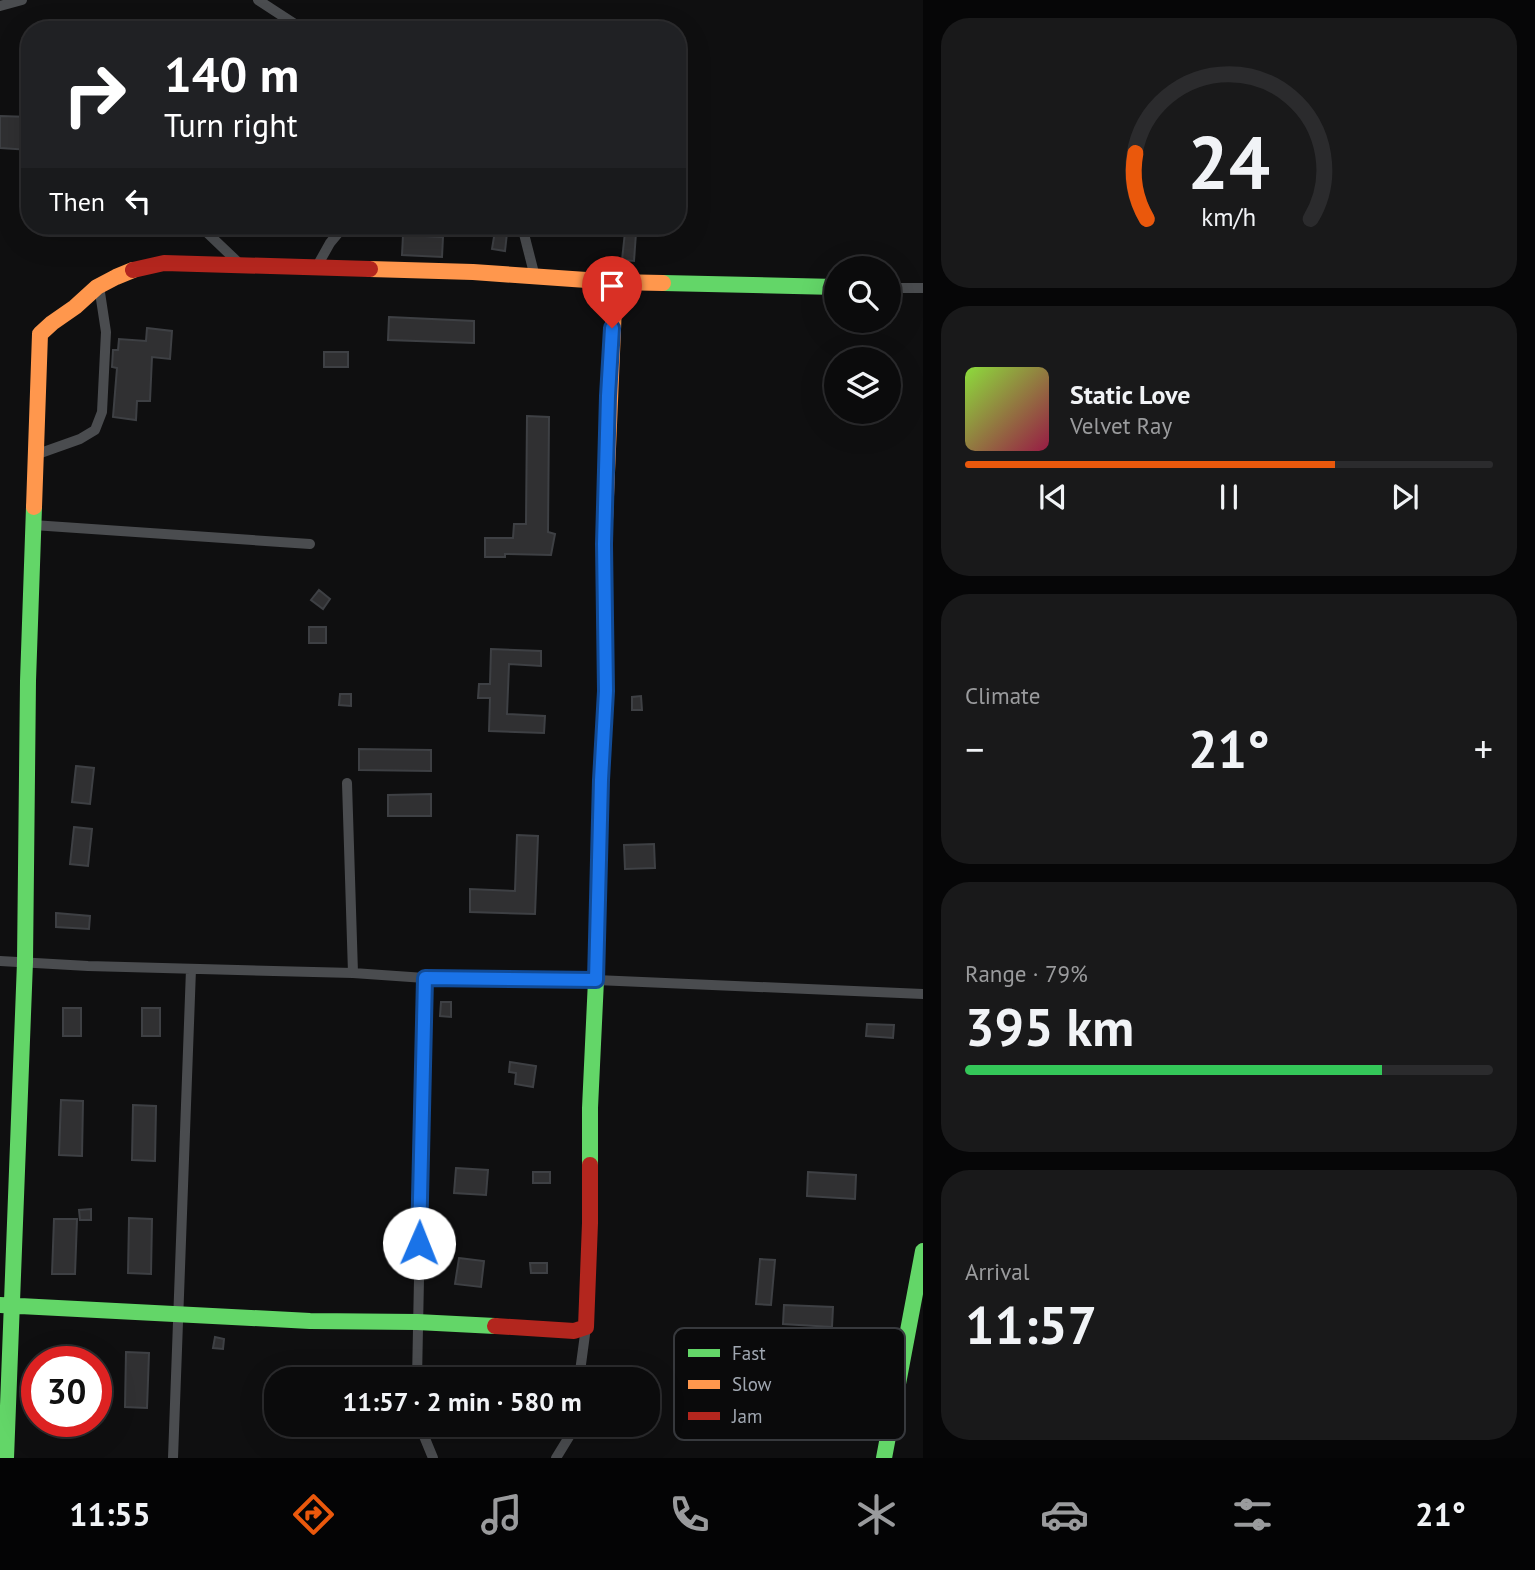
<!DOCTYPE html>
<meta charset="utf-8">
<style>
:root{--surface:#0b0b0c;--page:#19191a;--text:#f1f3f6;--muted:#9a9b9d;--line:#2b2b2d;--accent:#ea580c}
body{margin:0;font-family:"PT Sans",sans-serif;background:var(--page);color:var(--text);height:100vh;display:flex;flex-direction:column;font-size:26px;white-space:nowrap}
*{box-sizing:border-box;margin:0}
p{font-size:23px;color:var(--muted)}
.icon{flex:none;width:38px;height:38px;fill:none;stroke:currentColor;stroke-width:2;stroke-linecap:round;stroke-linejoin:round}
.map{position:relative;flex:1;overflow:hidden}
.sheet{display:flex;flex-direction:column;gap:18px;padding:18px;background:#060607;width:612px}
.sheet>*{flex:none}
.banner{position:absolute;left:21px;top:21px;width:665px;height:214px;border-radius:28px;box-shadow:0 7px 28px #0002,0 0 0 2px var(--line);background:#202124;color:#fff;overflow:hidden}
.buttons{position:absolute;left:824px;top:256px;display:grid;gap:14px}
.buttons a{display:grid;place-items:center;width:77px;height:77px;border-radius:50%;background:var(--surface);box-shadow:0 7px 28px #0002,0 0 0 2px var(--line);font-size:35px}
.speed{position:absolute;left:21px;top:1346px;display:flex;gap:14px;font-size:35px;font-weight:700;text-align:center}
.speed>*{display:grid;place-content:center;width:91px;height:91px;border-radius:50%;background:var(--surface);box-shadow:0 7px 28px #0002,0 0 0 2px var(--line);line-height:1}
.speed .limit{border:10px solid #d22;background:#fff;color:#111}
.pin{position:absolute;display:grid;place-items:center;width:60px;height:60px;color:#fff;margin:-72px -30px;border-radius:50% 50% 50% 0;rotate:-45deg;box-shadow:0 0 7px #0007}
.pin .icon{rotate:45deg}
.me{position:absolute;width:77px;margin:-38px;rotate:1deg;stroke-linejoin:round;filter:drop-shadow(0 0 5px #0008)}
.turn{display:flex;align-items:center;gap:24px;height:147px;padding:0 28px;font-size:32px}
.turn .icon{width:91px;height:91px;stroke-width:2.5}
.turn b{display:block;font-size:49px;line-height:60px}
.then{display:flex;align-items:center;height:66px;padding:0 28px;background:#0003;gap:14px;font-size:26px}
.big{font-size:52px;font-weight:600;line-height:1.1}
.sheet .widget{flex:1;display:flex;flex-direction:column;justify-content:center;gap:10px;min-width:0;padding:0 24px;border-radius:28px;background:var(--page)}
.sheet .dial{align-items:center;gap:0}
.dial svg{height:182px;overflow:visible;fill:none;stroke:var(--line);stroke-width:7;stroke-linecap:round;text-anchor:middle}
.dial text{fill:var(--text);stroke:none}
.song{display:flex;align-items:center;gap:21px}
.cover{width:84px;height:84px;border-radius:10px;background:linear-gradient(135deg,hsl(90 70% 55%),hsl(340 70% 35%))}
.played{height:7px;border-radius:4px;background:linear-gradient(90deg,var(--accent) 70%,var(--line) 70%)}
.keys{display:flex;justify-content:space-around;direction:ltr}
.heat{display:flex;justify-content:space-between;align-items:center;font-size:38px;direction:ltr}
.charge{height:10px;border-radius:5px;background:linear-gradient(90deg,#34c759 79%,var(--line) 0)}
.trip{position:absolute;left:264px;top:1367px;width:396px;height:70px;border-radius:28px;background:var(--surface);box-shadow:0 7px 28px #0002,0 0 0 2px var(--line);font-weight:600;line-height:70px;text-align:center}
.dock{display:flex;height:112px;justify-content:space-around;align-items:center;background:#040405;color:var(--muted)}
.dock .icon{width:49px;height:49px}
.dock .on{color:var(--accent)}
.dock b{font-size:32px;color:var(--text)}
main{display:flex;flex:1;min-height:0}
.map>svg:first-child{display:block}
.building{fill:#303032;stroke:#3e4044;stroke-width:2}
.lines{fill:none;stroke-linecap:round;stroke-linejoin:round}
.street{stroke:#4a4c4f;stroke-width:10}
.fast{stroke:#63d668;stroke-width:16}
.slow{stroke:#ff974d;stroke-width:16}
.jam{stroke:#b3261e;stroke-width:16}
.route-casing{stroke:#114b97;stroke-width:18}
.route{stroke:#1a73e8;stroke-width:12}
.key{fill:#0a0a0b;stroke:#37393d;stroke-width:2}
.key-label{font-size:19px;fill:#a0a7b1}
</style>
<main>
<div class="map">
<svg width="923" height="1458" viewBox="0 0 923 1458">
<rect width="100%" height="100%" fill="#0f0f10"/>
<path class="building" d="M0,116L30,117V150L0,148Z
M59,226H102V235L59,236Z
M495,231L507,233L505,251L492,249Z
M625,232L636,233L634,261L622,260Z
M403,235L443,237L442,257L402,255Z
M389,317L474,321V343L388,340Z
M147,328L172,331L170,359L152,357L150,401H137L136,420L113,417L117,368L112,367L113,350H118L119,339L146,341Z
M324,352H348V367H324Z
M527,416L549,417L548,532L555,534L551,555L505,554V557H485V538H513L514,524H526Z
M319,590L330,599L323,609L311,600Z
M309,627H326V643H309Z
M491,649L541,651V666L509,664L507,714L545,716L544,733L489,731L490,698H478L479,684H490Z
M340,694H351V706L339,705Z
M641,696L642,710H632V697Z
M359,749L431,750V771L359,770Z
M76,766L94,768L90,804L72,802Z
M431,794V816H388V795Z
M74,827L92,829L88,866L70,864Z
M517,835L538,836L535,914L470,912V889L515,891Z
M654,844L655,868L625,869L624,845Z
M56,913L90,916L89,929L56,927Z
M441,1002H451V1017L440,1016Z
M63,1008H81V1036H63Z
M142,1008H160V1036H142Z
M867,1024L894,1025L893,1038L866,1036Z
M510,1062L536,1066L533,1087L515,1084L516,1073L509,1072Z
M61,1100L83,1101L82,1156L59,1155Z
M133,1105L156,1106L155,1161L132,1160Z
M456,1168L488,1170L486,1195L454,1193Z
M533,1172H550V1183H533Z
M808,1172L856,1175L855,1199L807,1196Z
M91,1209V1220H80L79,1210Z
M129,1218L152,1219L151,1274L128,1273Z
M54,1219H77L75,1274H52Z
M459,1258L484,1261L481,1287L455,1284Z
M760,1259L775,1260L771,1305L756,1304Z
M530,1263H547V1273H531Z
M784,1305L833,1307L832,1327L783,1324Z
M215,1337L224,1339L223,1349L213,1348Z
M50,1351L73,1352V1362H50Z
M126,1352L149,1353L147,1408L125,1407Z
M452,1368L493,1372V1379H450Z"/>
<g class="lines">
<path class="street" d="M258,0L304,30
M0,6L22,0
M200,226L242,266
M522,226L535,277
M316,268L330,243L344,226
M889,288H923
M35,455L80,439L95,430L102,412L106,332L99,286
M33,525L310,544
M347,783L353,973
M0,961L88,966L353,973L425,978L596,980L923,994
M417,1379L425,978
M579,1379L586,1327
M419,1424L433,1458
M173,1458L191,969
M556,1458L572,1432L573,1424"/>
<path class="fast" d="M663,283L836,287
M590,1165V1108L596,980L601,780L606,691L605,632
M0,1305L310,1321L417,1322L495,1326
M6,1458L25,962L28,681L34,507
M884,1458L923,1251"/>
<path class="slow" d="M370,269L473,272L615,282L663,283
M34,507L40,334L52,323L75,307L97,287L116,277L133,270
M605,632L604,544L615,282"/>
<path class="jam" d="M133,270L164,263L370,269
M495,1326L574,1331L586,1327L590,1223V1165"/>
</g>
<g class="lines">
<g class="route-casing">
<path id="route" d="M419,1243L425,978L596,980L601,780L606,691L604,544L608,396L612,328"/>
</g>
<use href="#route" class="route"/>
</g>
<rect x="674" y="1328" width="231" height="112" rx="10" class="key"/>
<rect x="688" y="1349" width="32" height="8" fill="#63d668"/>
<rect x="688" y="1380" width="32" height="9" fill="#ff974d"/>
<rect x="688" y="1412" width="32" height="8" fill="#b3261e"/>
<g class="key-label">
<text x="732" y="1360">Fast</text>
<text x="732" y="1391">Slow</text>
<text x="732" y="1423">Jam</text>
</g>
</svg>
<div class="buttons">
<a><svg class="icon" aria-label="search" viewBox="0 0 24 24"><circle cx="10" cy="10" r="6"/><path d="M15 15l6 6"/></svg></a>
<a><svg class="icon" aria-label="layers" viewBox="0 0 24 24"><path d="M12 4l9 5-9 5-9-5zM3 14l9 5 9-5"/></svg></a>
</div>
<div class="speed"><div class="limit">30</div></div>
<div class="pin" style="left:612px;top:328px;background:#d93025"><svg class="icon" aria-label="arrive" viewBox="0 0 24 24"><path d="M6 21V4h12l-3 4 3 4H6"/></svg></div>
<svg class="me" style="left:419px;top:1243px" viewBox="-20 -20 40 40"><circle r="19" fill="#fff"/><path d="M0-13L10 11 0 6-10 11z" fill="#1a73e8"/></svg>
<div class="trip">11:57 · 2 min · 580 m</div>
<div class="banner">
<div class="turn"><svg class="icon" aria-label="right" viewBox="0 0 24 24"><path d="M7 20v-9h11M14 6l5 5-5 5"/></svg><div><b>140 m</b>Turn right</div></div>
<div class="then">Then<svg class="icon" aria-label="left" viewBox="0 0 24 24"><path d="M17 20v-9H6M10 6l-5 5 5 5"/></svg></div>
</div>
</div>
<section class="sheet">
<div class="widget dial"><svg viewBox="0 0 100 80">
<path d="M14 69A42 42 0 1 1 86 69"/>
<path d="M14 69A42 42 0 0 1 9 40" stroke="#ea580c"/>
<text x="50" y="56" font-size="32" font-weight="700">24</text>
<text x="50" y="72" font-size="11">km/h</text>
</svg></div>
<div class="widget">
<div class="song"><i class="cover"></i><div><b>Static Love</b><p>Velvet Ray</p></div></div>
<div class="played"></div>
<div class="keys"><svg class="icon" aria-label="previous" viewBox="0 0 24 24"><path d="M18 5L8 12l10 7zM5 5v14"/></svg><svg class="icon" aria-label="pause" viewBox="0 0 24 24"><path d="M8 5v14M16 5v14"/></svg><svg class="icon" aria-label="next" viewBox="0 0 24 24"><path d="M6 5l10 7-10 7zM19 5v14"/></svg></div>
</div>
<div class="widget"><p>Climate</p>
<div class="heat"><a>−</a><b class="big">21°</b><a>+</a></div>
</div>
<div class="widget"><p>Range · 79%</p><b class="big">395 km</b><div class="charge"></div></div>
<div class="widget"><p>Arrival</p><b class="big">11:57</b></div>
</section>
</main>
<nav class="dock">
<b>11:55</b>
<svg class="icon on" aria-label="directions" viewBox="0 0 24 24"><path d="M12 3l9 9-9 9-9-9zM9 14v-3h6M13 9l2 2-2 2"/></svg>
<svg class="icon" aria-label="music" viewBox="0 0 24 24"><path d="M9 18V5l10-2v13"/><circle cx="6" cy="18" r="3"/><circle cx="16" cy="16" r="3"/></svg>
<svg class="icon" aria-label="phone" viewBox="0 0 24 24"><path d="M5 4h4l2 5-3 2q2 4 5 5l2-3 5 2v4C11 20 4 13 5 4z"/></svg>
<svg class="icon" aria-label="climate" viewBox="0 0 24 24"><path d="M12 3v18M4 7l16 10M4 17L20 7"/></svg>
<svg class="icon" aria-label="car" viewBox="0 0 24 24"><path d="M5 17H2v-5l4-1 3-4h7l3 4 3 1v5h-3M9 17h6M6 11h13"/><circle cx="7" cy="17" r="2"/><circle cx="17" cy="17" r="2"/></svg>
<svg class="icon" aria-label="filters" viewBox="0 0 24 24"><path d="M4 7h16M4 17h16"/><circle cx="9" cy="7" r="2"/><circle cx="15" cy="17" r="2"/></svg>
<b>21°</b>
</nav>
